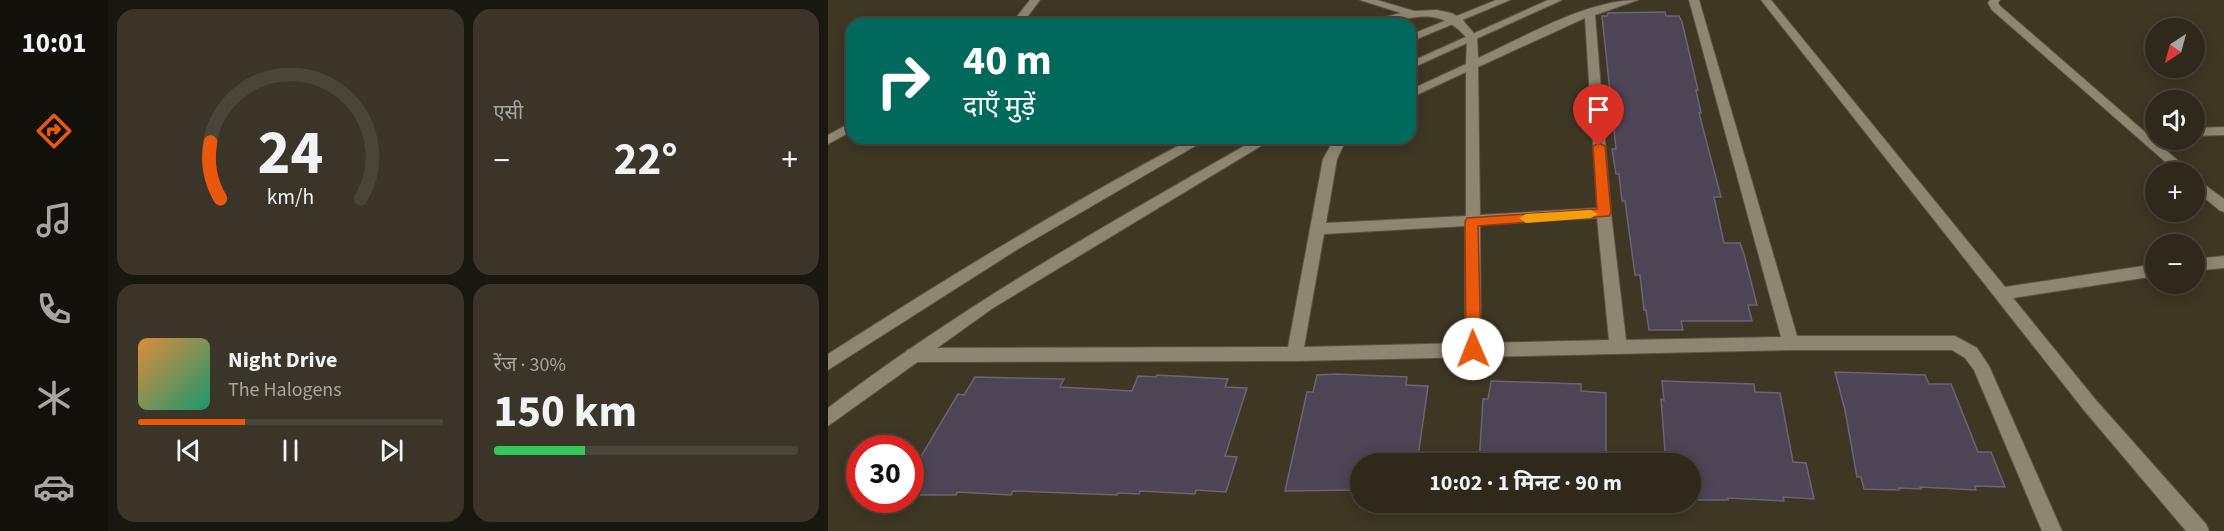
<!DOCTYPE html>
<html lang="hi">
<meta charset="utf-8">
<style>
:root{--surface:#2e291b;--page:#3a3528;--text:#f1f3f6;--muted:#a7a6a3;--line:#49453a;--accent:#ea580c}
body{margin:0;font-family:"Source Sans 3","Noto Sans Devanagari",sans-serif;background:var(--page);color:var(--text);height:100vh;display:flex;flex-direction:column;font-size:22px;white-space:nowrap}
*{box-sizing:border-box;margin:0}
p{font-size:20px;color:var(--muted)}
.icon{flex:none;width:33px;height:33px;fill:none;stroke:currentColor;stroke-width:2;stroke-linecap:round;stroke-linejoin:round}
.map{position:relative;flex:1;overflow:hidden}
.drawer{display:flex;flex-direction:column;gap:9px;padding:9px;background:#19170f;width:720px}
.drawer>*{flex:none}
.guide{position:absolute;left:18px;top:18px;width:570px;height:126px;border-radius:18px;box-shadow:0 3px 15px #0003,0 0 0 2px var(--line);background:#00695c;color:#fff;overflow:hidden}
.needle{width:39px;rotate:216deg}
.buttons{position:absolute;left:1317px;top:18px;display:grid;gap:12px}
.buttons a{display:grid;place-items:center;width:60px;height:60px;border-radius:50%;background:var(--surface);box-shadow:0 3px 15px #0003,0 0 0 2px var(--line);font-size:30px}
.speed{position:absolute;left:18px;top:435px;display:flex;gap:12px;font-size:30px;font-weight:700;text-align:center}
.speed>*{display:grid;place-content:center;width:78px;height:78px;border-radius:50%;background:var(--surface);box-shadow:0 3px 15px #0003,0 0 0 2px var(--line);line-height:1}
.speed .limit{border:9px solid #d22;background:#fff;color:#111}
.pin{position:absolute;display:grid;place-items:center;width:51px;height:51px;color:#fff;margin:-62px -26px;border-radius:50% 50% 50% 0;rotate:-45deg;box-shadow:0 0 6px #0007}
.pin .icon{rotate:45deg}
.me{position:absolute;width:66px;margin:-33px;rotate:359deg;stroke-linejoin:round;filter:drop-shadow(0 0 4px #0008)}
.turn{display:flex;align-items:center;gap:21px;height:126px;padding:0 18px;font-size:27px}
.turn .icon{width:78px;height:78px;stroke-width:2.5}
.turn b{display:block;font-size:42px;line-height:51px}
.big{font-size:45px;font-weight:700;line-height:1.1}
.drawer .tile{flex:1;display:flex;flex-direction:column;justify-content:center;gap:9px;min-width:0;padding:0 21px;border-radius:18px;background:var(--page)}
.drawer .dial{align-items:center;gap:0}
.dial svg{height:156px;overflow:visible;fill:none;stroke:var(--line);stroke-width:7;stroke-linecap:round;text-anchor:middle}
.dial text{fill:var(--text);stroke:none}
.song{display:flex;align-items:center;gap:18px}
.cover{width:72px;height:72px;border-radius:9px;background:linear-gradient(135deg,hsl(30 70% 55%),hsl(160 70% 35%))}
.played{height:6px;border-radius:3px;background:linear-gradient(90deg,var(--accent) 35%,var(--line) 35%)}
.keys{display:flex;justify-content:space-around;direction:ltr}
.heat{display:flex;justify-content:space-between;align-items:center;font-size:33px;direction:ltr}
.charge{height:9px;border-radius:4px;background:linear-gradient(90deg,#34c759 30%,var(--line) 0)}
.drawer .tiles{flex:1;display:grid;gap:9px;grid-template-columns:repeat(2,1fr)}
.trip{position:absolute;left:522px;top:453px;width:351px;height:60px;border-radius:30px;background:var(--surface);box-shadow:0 3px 15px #0003,0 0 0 2px var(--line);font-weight:700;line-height:60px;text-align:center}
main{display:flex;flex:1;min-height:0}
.tabs{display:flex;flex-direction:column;width:108px;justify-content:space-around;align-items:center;background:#12100b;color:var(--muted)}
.tabs .icon{width:42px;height:42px}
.tabs .on{color:var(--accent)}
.tabs b{font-size:27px;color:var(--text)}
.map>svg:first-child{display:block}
.building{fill:#4d4456;stroke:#6d6376;stroke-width:1.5}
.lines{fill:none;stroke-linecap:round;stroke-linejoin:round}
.minor-casing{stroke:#5a5443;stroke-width:2}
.tertiary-casing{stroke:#5a5443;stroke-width:2}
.minor{fill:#8f8671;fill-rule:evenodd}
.tertiary{fill:#8f8671;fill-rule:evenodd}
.route{fill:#ea580c;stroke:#983908;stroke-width:1.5}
.slow{fill:#f59e0b}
</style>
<main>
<nav class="tabs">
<b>10:01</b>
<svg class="icon on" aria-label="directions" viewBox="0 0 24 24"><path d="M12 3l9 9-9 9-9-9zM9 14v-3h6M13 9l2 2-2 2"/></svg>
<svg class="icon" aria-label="music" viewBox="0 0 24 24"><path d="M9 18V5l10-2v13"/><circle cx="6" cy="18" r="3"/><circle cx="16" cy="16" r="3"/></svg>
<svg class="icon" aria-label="phone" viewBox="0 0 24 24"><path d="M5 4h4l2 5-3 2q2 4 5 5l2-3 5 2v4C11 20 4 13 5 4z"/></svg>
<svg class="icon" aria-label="climate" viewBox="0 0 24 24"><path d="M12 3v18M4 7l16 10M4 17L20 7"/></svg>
<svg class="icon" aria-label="car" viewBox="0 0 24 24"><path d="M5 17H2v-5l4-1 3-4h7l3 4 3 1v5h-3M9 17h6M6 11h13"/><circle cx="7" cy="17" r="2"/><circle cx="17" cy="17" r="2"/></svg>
</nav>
<section class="drawer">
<div class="tiles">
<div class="tile dial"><svg viewBox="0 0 100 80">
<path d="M14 69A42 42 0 1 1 86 69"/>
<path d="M14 69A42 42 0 0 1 9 40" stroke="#ea580c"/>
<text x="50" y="56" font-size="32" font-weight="700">24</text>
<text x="50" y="72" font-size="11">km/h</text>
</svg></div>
<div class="tile"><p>एसी</p>
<div class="heat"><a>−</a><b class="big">22°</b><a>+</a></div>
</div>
<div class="tile">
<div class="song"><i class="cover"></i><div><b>Night Drive</b><p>The Halogens</p></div></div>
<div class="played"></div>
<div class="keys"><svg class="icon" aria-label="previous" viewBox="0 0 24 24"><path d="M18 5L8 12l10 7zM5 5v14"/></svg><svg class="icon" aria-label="pause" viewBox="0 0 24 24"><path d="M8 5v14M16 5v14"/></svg><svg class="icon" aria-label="next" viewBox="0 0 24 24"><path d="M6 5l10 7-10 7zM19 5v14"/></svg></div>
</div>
<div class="tile"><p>रेंज · 30%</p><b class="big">150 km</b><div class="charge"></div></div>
</div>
</section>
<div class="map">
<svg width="1396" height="531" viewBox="0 0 1396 531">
<rect width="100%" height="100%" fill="#3e3724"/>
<path class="building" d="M837,12L838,16H851L854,22L870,90H868L873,113H871L893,197H886L896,243H912L916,254L929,305H920L924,321H853L855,330H821L818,310H816L812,275H807L797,201H794L791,174H788L784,149H788L774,16H779L780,13Z
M1007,372L1097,375L1101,384H1123L1150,452H1163L1177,487L1147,486L1148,490L1092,487L1093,489L1071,488V490L1036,489L1033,477H1029L1017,410Z
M508,374L579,377L578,385L600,386L589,464H532V490L457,491L479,392H485L489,375Z
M329,375L400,379L397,387L419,388L397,456L409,457L398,492L368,490L367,494L312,491L311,494L290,493L289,495L185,491L183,495L129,492L128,495H82V464L88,465L130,394L136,395L147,377L236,379L232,387L304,391L310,376L328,377Z
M663,381L753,384V391L778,393V464H651L655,399H660Z
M834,381L926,384L927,392L952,393L965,462L978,463L986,499L955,497L956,501L900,498V500H862V464H838L833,399L836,400Z"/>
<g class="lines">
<g class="minor-casing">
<path id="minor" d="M532,0H549L586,11L609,10L623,13L633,18L649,37L650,58C697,37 758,0 810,0L767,15L783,213L798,340L953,337L861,0H871L969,336H1127L1149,348L1161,366L1234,531H1214L1146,370L1137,358L1124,350H963L467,361L85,362L79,360L77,355L79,350L85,348L460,347L495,159L507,138H519L509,159L498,223L638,216V72L582,98V90L638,64L639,38C605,0 580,24 539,24L549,19L573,13ZM757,18L769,208L652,215L650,67ZM769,218L781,340L653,343L652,225ZM637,226V343L476,347L496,234Z
M933,0H943L1177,287L1328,264V276L1185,298L1267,399L1378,524L1381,531H1358L1255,409Z
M1162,0H1172L1170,3L1172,6L1363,172H1349L1164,10L1160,3Z
M1396,127V135L1366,136V128Z
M1366,177L1396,199V212L1391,210L1366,189Z
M1396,256V268L1366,271V259Z"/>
</g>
<g class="tertiary-casing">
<path id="tertiary" d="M202,0H212L194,24H183Z
M668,0H682L582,42V35Z
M720,0H734L582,69V62Z
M24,122V131L0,144V135Z
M365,138H381L190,249L0,370V354C119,278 239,204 365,138Z
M430,138H446L165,308L0,426V408C135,305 283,222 430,138Z"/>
</g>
<use href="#minor" class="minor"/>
<use href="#tertiary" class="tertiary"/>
</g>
<path class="route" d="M771,143L777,146L783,213L781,216L650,226L653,349L651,354H640L638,349L637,222L639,218L769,209L765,146Z"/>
<path class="slow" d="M763,210L770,214L763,218L698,223L691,218L698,214Z"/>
</svg>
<div class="buttons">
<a><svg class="needle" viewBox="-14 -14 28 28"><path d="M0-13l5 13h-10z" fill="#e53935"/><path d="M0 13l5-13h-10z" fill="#a7a6a3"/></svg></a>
<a><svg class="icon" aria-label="sound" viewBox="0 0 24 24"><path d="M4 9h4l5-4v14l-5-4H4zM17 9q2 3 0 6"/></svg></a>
<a>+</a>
<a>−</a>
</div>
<div class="speed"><div class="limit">30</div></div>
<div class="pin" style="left:771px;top:146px;background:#d93025"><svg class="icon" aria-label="arrive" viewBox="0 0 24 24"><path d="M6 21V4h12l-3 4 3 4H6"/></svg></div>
<svg class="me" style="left:645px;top:349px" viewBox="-20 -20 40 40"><circle r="19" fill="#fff"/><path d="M0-13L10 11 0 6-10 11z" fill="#ea580c"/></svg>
<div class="trip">10:02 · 1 मिनट · 90 m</div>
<div class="guide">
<div class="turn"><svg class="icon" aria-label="right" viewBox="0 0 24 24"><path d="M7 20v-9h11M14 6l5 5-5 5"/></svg><div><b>40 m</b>दाएँ मुड़ें</div></div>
</div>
</div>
</main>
